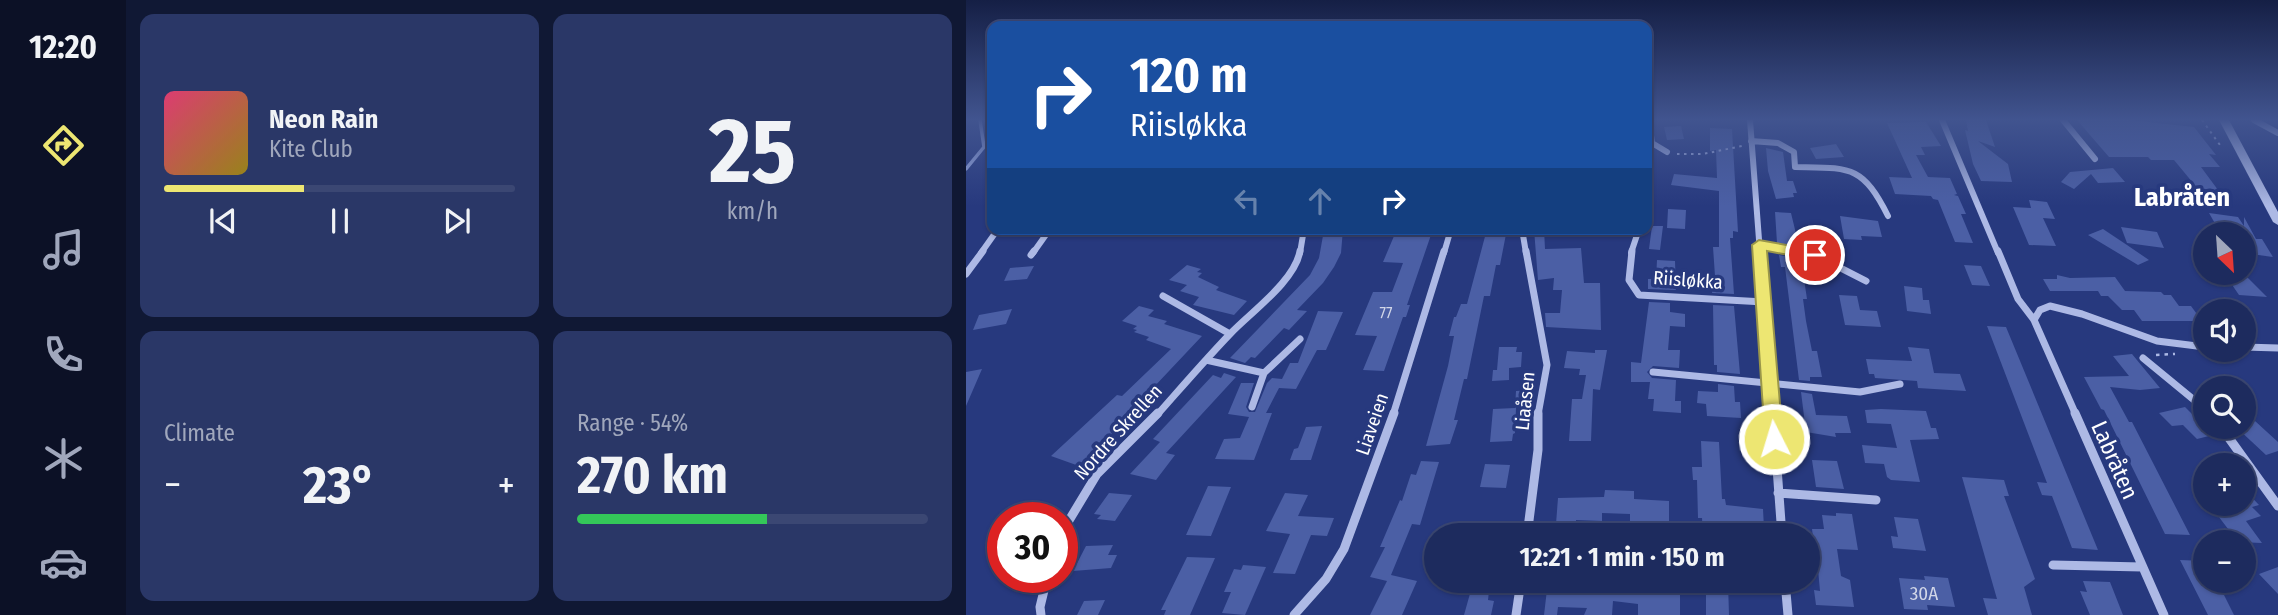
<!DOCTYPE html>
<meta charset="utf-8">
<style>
:root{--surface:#1d2b5e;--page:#2a3767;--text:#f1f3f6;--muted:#a0a7bc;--line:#3b4773;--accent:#ede672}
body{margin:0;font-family:"Fira Sans Condensed",sans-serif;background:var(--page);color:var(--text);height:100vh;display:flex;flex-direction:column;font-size:26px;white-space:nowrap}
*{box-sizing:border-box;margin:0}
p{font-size:23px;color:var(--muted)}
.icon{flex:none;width:38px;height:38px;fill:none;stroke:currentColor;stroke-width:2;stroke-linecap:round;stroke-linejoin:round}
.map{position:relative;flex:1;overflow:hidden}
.sheet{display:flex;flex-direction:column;gap:14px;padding:14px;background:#101834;width:840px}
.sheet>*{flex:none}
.guide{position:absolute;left:21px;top:21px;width:665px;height:214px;border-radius:14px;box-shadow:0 2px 5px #0004,0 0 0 2px var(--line);background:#1a4fa0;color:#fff;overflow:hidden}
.needle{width:46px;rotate:155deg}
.controls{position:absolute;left:1227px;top:222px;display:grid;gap:14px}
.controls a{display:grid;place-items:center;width:63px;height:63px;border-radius:50%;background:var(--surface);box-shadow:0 2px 5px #0004,0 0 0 2px var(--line);font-size:35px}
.speed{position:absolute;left:21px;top:502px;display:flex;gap:14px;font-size:35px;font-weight:700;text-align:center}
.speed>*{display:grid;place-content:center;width:91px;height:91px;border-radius:50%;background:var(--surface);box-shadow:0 2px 5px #0004,0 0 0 2px var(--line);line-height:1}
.speed .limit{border:10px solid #d22;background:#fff;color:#111}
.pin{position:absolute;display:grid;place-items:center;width:60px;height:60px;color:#fff;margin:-30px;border:4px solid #fff;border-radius:50%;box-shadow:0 2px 7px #0007}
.me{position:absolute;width:77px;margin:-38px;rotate:355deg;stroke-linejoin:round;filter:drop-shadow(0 0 5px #0008)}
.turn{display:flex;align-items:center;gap:24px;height:147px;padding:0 28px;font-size:32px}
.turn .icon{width:91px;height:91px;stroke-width:2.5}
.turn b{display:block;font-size:49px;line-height:60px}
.lanes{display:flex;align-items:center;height:66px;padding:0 28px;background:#0003;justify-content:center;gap:35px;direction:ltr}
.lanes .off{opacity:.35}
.big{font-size:52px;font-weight:700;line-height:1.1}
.sheet .widget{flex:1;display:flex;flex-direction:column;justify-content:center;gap:10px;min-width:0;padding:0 24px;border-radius:14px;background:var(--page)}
.sheet .dial{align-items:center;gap:0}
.dial b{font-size:91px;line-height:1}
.song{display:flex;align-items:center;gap:21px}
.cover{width:84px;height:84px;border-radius:10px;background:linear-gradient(135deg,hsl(340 70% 55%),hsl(50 70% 35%))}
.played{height:7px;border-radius:4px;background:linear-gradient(90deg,var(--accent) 40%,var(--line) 40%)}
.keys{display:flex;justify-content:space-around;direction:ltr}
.heat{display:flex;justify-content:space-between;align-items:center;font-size:38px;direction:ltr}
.charge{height:10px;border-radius:5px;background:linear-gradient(90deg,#34c759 54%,var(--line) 0)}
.sheet .tiles{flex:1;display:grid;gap:14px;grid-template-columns:repeat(2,1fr)}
.trip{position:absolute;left:458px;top:523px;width:396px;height:70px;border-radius:35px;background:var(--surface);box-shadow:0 2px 5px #0004,0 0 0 2px var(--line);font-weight:700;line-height:70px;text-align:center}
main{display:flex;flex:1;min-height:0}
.dock{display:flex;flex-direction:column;width:126px;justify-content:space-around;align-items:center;background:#0c1126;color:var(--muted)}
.dock .icon{width:49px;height:49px}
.dock .selected{color:var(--accent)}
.dock b{font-size:32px;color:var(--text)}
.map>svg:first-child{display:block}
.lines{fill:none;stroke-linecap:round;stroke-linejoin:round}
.stream{stroke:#a1b1e6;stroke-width:3.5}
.building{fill:#4b5fa5}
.path-far1{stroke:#adb9e5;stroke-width:2;stroke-dasharray:2.5 4.5;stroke-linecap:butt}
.path{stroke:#adb9e5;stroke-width:2.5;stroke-dasharray:3.5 5;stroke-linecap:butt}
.minor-far2{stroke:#adb9e5;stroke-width:6}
.minor-far1{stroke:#adb9e5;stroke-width:7}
.minor{stroke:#adb9e5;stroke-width:9}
.tertiary{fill:#adb9e5;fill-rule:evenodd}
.route{fill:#ede672;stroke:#9a964a;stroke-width:2}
.labels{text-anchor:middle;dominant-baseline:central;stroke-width:7;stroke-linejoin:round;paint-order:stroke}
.number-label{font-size:16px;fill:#d2d7e8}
.street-label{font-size:19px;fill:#fff;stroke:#27397e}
.near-number-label{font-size:19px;fill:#d2d7e8}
.near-street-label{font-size:23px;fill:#fff;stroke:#27397e}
.district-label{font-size:26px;font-weight:bold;fill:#fff;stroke:#27397e}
</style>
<main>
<nav class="dock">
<b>12:20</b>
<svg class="icon selected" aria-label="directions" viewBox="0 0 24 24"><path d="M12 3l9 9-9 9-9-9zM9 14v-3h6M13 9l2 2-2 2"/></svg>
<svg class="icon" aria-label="music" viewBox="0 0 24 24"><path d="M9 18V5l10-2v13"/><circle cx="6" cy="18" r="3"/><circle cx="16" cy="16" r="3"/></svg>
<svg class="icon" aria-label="phone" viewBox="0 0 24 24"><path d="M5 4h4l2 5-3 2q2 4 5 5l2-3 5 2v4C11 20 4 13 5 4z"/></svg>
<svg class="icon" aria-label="climate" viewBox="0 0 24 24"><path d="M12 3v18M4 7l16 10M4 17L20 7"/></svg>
<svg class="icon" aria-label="car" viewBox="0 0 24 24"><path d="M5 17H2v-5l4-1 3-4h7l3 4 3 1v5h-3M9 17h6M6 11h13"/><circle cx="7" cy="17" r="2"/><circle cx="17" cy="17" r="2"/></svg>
</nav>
<section class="sheet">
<div class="tiles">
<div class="widget">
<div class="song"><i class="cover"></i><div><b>Neon Rain</b><p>Kite Club</p></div></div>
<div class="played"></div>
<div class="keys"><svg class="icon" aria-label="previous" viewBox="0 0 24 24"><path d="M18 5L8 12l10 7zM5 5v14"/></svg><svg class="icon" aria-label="pause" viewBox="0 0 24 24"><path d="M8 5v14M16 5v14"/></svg><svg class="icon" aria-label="next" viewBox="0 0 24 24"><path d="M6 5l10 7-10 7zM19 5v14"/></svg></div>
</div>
<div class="widget dial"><b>25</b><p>km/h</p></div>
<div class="widget"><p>Climate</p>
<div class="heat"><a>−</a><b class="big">23°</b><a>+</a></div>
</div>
<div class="widget"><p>Range · 54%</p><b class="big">270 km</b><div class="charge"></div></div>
</div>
</section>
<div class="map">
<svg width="1312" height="615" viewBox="0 0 1312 615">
<rect width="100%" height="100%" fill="#27397e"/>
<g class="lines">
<path class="stream" d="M0,169L18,147L14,120"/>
</g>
<path class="building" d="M1000,120H1020L1029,147L1012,141L1042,164L1046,182L1015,181L1007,164L999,130L1002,131Z
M1111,120H1163L1228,127L1250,155L1243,154L1254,167H1235L1252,190L1232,189L1208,160H1185L1182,157H1143Z
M960,122L975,146L955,147L959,155H950L962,177L984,178L991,194L988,195L992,196L1000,214H995L1007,243L989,242L972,200L967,199L965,196L929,194L923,177L946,178L921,123Z
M715,126L718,139L701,140L698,127Z
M744,128L766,129L772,232L767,231V238H764L768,294L746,293L749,276L747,247H753V191L705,185L708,174L751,178L750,150L744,151Z
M870,144L878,157L850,159L844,148Z
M800,148L817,152L821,181H827L831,193H827L828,197L810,199L802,171Z
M1147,168L1159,182L1132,183L1125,174L1108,189L1095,182L1104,172Z
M1063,200L1081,202L1089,219L1077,218L1090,246L1063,245L1047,207L1065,208Z
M702,209L720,210L719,229L701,228Z
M809,212L825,213L833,246L811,243Z
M1243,213L1272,217L1278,226V217L1290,239H1296L1307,257L1278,253V234H1255Z
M874,216L912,221L916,237L895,236L896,240L878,239Z
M686,226H697L694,250L683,249Z
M1155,227L1191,232L1198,248L1161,243Z
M377,229L375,253L368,267L357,283L331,310L341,311L323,330L318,328L289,358L285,357L279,363L264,358L344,275L353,258L358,230Z
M431,229H467L441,305H444L440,317H437L418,371L397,370L411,336L389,335L407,292H426L437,263L417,262Z
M521,229H541L534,265H530L524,296H518L501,379H498L488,420H492L484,444L460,446L482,366L488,336H483L488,317H490L495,304H501Z
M568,229H578L579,249L615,248L618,283H634L635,330L580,327L579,313H594L596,290H587L588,278L572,280Z
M1137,229L1161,245L1183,260L1172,265L1122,235Z
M813,255L835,259L841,299H837L840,321L846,351H851L856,377H844V381L833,380L819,267H815Z
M691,260L709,261L710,290L682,289V279H690Z
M221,265L235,269L231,272L236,273L232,277L253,287L250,290L281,301L268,315L227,305L233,297L214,291L221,285L203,280Z
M998,265L1015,266L1024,286L1006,285Z
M68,266L61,279L38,281L44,268Z
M1258,273H1277L1301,297L1273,295Z
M1091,275L1104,278L1149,277L1159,291L1195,292L1198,295H1205L1213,306H1225L1236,321H1176L1168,310H1156L1142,296H1135L1132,291H1084L1077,279H1091Z
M938,286L956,288L957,300H963L965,314L941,311Z
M873,295L891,296L894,310L911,311L915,327L879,325Z
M683,302L704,303V312L719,314V327L704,326L702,350H714L713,368L687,366L681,372L686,378L710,380L709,401H715V413L687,411L688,399H682L684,382H665V362L675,363Z
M747,305L768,306L774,374L751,372V365H748Z
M173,306L188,310L182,316L201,321L198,324L236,336L170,406L173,407L113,466L85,456L151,395L156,396L205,349L180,340L183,337L168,332L171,330L167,329L171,326L156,321Z
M46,309L40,324L7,330L13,315Z
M352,311L377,312L360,350H351L330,389L313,388L300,413H306L288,460L249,459L258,439L274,438L283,417L262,414L275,383H288L280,407L283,412H289L301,383L306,378L316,379L324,363H332Z
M1021,326L1040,327L1132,550L1106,548L1086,496L1076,495L1071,482L1081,483Z
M533,347H551L550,352H556L555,367L543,368V380L526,381L527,370H531Z
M942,347L963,349L968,373L994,374L1000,391L952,388L951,381L909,378L908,374H903L900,359L946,361Z
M629,350H641L634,390L627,389L625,441H603L606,399H616L620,375H613L614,369L598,368L601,351L629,353Z
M1166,354L1194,388L1174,390L1144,387L1163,422H1166L1224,535L1199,534L1138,410L1135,409L1118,377L1163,376L1147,356Z
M16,369L0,406V372Z
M258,373L270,377L200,453L209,455L190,480L164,474L194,442L187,439L247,375L255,378Z
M752,384L768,386L769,402H774L775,418L741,416L740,404L731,403L732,391L752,392Z
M566,390L565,407L550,408L549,433L547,434L546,441L524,442L527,409L549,408L550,391Z
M835,392L846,394L850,415L881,416L885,433H869L870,437L840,432Z
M1219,407L1247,435L1231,439L1217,425L1206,426L1193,413Z
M915,409L960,411L965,428H970L973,439L944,440L954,482L925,480L921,477L918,464L899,463L896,445L931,448L925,424L901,423L899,410Z
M1289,421L1312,442V451L1300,455L1270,427H1278V424Z
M356,426L345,460H324L328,449L332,448L340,427Z
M735,441L753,442L756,499H759L760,505L797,509L798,528L765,525V536H737L736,518H732L731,480H727L726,467H736Z
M846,460L871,461L878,489L850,487Z
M455,461L473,462L454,525L446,524L425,575L451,581L436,615H404L421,581L404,577L419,547H414L434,500L436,501L445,474L450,475Z
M519,464L544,465L540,488L514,487Z
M996,477L1038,480L1043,496H1038L1069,579L1058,587L1066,615H1022L1017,598L1031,599Z
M242,486L265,487L245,536L220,535Z
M1278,489L1293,505L1286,507L1295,516L1280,521L1296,543L1272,542L1243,504H1278Z
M639,490L668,491V499L703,501V525L679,524V528L664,527V514L636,513V521L610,520V525L590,524L592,498L638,497Z
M143,493L166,495L149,521L131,519L135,515L128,514Z
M319,493L342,495L332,516L368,518L361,536L345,535L329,574L307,573L324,534L300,531Z
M870,513L886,514L892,550L871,549L875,576L884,580L888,607L850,605L848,590L854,591L852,569L842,568V553H849L846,529H858L856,515L870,516Z
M928,517L952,519L960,551L927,548L925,536L932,537Z
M509,523L536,524L534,536H506Z
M147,545L142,555H151L145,568L107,571L120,546Z
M221,557L249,558L224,615H198L200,610H195Z
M1214,560L1239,561V581H1251L1268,615H1242Z
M277,565L300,567L279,615L256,613L265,592H258L268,569L275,570Z
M1312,567V594L1293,574Z
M958,576L982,578L989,607L961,605L962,610L938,609L933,578L959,580Z
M582,581H632L673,586V581L714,583V615H672V604L647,601L646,615H618L621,608L592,607L591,615H578Z
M1117,581L1144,582L1157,615H1124L1114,591L1121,592Z
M740,582L762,583L763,615H740Z
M505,590L523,591L522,600L528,601L525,615H498Z
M139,600L132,615H111L118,601Z"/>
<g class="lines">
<path class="path-far1" d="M1236,120L1254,145
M711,154H737L776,146"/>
<path class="path" d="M1190,355L1209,354"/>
<path class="minor-far2" d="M784,120L794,253
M976,120L1032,253
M1097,120L1129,159
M1288,120L1312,133
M785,141L812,143L828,152L829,167C883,168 896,164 922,216
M686,143L701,152
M681,145L686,143L683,120
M556,229L560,253
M793,245L835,253
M15,253L32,229
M67,253L84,229
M334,253L338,229
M478,253L485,229
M665,253L673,229"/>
<path class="minor-far1" d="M560,251L581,365L572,415
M666,251L663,280L673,295L798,302
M794,251L807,415
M825,251L849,255L900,281
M1032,251L1052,299L1068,320L1110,415
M65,255L68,251
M0,274L17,251
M197,296L264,334
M1068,320L1074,310L1084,306L1116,314L1191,341L1239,347
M1278,347L1312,348
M1177,358L1239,409
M240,360L298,373L334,339
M687,372L894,392L934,384
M286,407L298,373
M191,415C215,388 239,360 264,334C285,312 329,281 334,251
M427,415L478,251"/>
<path class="minor" d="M807,413L816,536
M1109,413L1198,615
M1255,427L1312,506
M812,493L910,500
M96,532L131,474L192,413
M561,536L572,450V413
M1087,565L1176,567
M819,581L822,615
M75,615L74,607L81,578
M328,615L360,579L378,549L428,413
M550,615L555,581"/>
<path class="tertiary" d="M1253,120H1263L1312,212V225L1307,222Z"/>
</g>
<linearGradient id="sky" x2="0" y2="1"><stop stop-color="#151f45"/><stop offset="0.58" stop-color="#41548f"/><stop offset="1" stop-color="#41548f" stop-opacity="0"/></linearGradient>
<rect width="1312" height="206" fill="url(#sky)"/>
<path class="route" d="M793,240L849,250L856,255L849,260L801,251L817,439L815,444L808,446L801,444L799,439L786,245Z"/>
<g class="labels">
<g class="number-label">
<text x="420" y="312">77</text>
</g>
<g class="street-label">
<text transform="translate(722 280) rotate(4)">Riisløkka</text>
<text transform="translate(559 401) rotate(-84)">Liaåsen</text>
<text transform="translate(406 424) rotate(-71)">Liaveien</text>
<text transform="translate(152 432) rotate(-48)">Nordre Skrellen</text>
</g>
<g class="near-number-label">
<text x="958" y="593">30A</text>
</g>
<g class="near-street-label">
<text transform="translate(1149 460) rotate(66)">Labråten</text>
</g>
<g class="district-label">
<text x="1216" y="197">Labråten</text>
</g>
</g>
</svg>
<div class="controls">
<a><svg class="needle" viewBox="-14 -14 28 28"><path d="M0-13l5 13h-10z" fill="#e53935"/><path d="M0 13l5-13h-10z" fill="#a0a7bc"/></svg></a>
<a><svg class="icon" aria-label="sound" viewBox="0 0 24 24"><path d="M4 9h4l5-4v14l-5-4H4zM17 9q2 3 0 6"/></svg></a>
<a><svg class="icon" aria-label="search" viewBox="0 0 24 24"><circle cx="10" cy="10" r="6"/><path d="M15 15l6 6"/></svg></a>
<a>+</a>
<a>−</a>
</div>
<div class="speed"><div class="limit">30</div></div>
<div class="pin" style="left:849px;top:255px;background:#d93025"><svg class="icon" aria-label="arrive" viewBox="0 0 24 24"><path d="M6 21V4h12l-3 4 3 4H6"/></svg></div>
<svg class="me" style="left:808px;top:439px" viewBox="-20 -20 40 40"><circle r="17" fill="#ede672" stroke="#fff" stroke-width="3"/><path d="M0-11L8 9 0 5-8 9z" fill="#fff"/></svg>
<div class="trip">12:21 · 1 min · 150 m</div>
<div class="guide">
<div class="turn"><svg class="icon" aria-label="right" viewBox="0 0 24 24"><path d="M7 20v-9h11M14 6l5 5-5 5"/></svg><div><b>120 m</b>Riisløkka</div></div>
<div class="lanes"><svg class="icon off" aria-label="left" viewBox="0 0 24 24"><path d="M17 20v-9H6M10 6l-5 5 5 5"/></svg><svg class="icon off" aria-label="ahead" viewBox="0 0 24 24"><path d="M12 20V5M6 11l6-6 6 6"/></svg><svg class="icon" aria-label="right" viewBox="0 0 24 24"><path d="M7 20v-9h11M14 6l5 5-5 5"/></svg></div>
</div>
</div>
</main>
